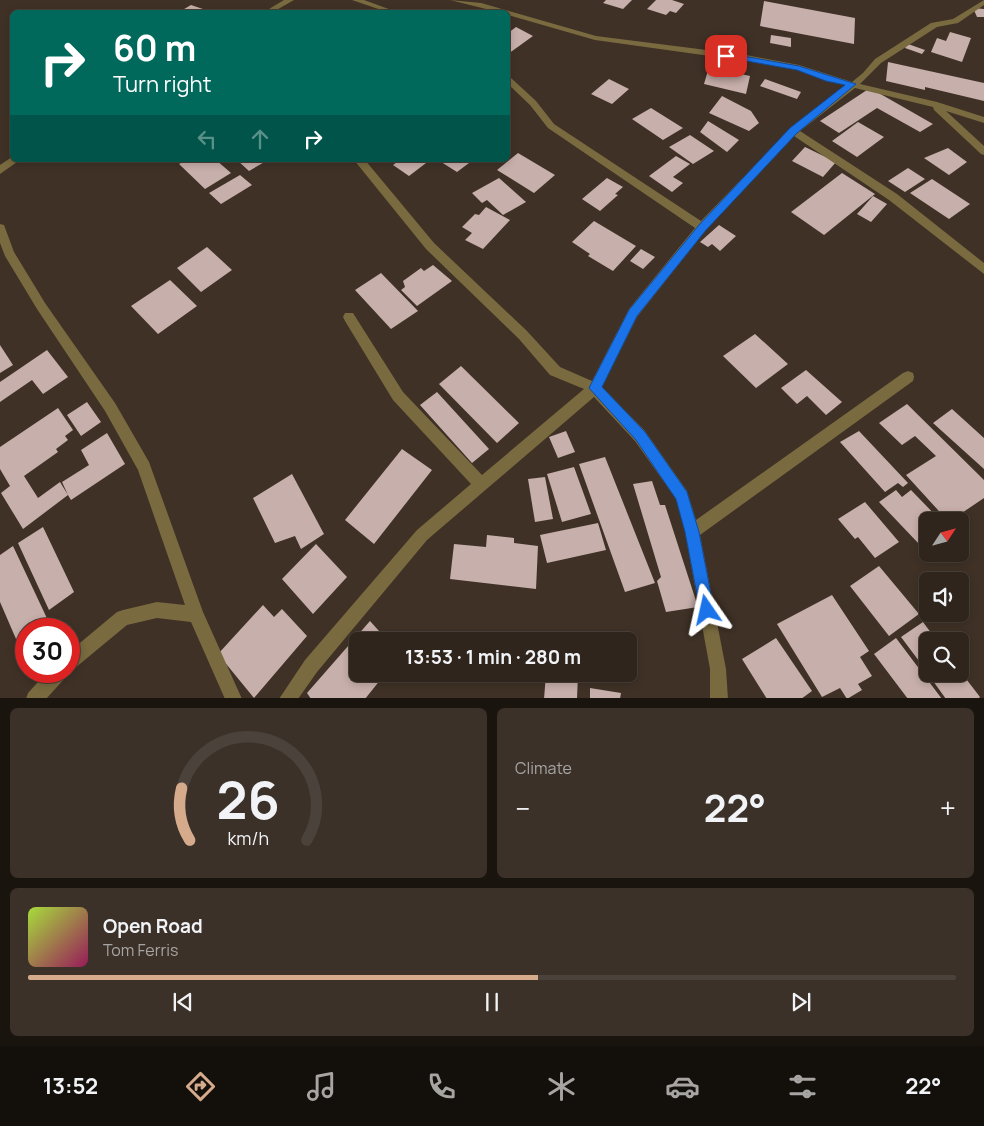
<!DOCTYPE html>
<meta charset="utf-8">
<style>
:root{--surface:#2f251c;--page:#3b3129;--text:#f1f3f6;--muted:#a7a5a3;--line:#4a423b;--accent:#d6ab8b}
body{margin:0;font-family:Manrope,sans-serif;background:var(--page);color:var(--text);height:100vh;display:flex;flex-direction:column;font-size:19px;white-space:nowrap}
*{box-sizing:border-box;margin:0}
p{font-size:16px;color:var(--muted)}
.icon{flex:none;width:28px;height:28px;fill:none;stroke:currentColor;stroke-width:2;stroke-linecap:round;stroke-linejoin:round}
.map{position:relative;height:698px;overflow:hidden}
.panel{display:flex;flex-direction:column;gap:10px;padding:10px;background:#1a140f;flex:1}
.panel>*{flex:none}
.hud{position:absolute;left:10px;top:10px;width:500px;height:152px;border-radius:8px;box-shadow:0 2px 8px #0003,0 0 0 1px var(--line);background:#00695c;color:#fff;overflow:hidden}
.needle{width:32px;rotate:54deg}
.tools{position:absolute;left:919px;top:512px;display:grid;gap:10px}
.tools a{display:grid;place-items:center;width:50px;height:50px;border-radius:8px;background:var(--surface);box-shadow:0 2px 8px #0003,0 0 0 1px var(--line);font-size:25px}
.speed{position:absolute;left:15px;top:618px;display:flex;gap:10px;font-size:25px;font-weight:700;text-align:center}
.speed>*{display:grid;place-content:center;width:65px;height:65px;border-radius:50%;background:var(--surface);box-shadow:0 2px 8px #0003,0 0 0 1px var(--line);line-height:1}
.speed .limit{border:8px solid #d22;background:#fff;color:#111}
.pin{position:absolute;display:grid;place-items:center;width:42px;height:42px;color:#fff;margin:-21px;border-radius:10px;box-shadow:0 2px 8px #0006}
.me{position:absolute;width:55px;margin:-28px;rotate:349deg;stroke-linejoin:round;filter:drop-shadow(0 0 4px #0008)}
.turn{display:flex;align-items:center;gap:18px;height:105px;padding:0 20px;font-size:22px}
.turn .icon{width:65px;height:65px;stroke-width:2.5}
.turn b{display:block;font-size:35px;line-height:42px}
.lanes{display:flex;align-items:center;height:48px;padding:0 20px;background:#0003;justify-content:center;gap:25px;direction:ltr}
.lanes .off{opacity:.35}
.big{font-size:38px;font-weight:700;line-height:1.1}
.panel .widget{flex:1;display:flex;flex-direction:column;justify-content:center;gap:8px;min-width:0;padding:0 18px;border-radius:8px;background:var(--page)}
.panel .dial{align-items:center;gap:0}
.dial svg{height:130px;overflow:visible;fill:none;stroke:var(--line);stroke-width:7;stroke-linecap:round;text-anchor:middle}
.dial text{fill:var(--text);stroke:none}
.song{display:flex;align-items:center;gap:15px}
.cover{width:60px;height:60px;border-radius:8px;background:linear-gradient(135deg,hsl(80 70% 55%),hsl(330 70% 35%))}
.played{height:5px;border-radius:2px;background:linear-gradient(90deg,var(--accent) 55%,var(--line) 55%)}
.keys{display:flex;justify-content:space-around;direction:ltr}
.heat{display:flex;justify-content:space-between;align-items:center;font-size:28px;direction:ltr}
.panel .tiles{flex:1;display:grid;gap:10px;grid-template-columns:1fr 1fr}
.widget:last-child{grid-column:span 2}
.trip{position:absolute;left:349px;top:632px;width:288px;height:50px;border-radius:8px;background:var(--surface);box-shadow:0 2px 8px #0003,0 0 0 1px var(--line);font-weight:700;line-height:50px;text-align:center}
.tab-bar{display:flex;height:80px;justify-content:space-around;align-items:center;background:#130f0b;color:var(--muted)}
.tab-bar .icon{width:35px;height:35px}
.tab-bar .current{color:var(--accent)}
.tab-bar b{font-size:22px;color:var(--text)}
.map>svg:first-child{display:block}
.building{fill:#c7afab}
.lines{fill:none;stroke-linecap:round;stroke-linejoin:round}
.street{fill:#796a3f;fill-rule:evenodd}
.route{fill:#1a73e8;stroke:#114b97}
</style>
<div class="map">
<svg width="984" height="699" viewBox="0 0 984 699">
<rect width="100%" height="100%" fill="#3f3126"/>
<path class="building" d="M606,0H632L623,9L603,3Z
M656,0H672L684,4L676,13L670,11L666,15L647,9Z
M764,1L855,18L854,44L760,26Z
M191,5L212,12H179Z
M973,8L984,9V17H977Z
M516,27L533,36L508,54V33Z
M950,32L971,38L962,62L931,52L937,38L946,41Z
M771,35L791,38V47L770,43Z
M908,44L925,50L922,54L905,48Z
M888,62L984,83V101L925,87V90L886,81Z
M709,67L750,76L746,94L704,84Z
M609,79L629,89L612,104L591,94Z
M765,79L801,92L797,99L760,86Z
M870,88L933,124L920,132L877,108L839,133L820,121Z
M722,96L751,111L759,123L749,131L709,113Z
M651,108L683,128L663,140L632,119Z
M708,121L739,140L727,152L700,132Z
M858,122L884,137L857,157L832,141Z
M690,135L714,151L693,164L669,147Z
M805,147L836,162L823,177L792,161Z
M948,148L967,162L949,175L924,158Z
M518,153L555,175L534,193L497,170Z
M676,156L690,164L673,177L683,183L672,192L649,176Z
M187,160H216L231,173L205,189L179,164Z
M237,160H268L249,171Z
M400,160H430L409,176L393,165Z
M438,160H473L457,172Z
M908,168L925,179L905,192L888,181Z
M842,173L875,194L824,235L791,212Z
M240,175L252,185L221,204L209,193Z
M499,178L526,202L503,215L487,200L482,203L472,193Z
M607,178L623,187L615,194L618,195L600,211L582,199Z
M932,179L970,204L949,219L910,193Z
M873,196L887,204L871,222L857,214Z
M486,207L510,220L483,249L465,240L472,233L462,227L475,214L479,215Z
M594,221L636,246L613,271L588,256L590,254L572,242Z
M719,225L736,236L720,251L712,244L708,247L700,242Z
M207,247L232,270L201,292L177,268Z
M641,249L655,257L643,269L630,261Z
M433,265L452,281L417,306L401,290L405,287L403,281L421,268L424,271Z
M381,273L418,311L391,329L355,290Z
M170,280L197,306L158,334L131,306Z
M755,334L788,364L756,388L723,356Z
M0,345L13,365L0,373Z
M47,350L68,377L43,394L32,380L0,402V382Z
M461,366L519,423L497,443L439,384Z
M806,370L842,402L826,415L807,396L797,404L781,388Z
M437,392L489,449L472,463L420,405Z
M87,402L101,422L81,436L67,415Z
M907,404L984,480V498L950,521H948L906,475L936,456L915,436L902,445L879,423Z
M58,408L73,430L65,436L68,440L56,449L58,452L24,476L38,498L60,482L68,495L62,482L89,465L81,450L107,433L125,464L71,500L68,495L23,529L1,493L10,486L0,469V447Z
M952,409L984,438V469L933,423Z
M566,431L575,452L558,458L549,437Z
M859,431L908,483L903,487L898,483L885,492L840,442Z
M402,449L432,470L374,544L345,520Z
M605,457L655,583L625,592L579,464Z
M574,467L591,514L562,522L547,474Z
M292,474L324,534L301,549L295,536L275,543L253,498Z
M545,477L553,519L535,522L528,479Z
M652,481L660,505H665L698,607L666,612L657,581L661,577L633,484Z
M896,490L902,497L911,490L941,521H928V539L920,545L879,502Z
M865,502L899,542L875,558L858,537L855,539L838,519Z
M598,523L606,550L547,563L540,535Z
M43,527L74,592L49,610L18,543Z
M487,535L514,538V543L538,546L536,589L450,579L454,544L486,547Z
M316,544L347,577L313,614L282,579Z
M13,546L52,629H26V662L0,602V555Z
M879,566L919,614L889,636L850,586Z
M832,595L869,651L860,657L872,676L858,684L862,690L847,699L840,688L822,697L777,624Z
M263,605L274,617L282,609L307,636L254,698L218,654Z
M370,621L388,641H358V674H385L365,699H311L307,693Z
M923,622L937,641H928V673L901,637Z
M776,638L812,691L801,699H767L742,659Z
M896,638L942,699H908L874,654Z
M960,671L980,697L978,699H946L928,674H960Z
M546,674H578L577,699H544Z
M590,688L621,693L620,699H590Z"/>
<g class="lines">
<path class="street" d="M284,0H294L273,12H264Z
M352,0H364L397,12H387Z
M450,0L481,3L596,36L746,55L799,65L852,82L863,73L875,59L931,23L953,19L984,0V5L958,23L937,27L881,63L860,84L937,102L984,117V123L946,111L984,146V155L981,154L934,110L933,107L855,88L800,131L897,194L984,263V274L889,200L794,136L706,230L637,317L602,387L645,431L687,491L696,520L903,373L908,371L913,373L914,377L913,381L700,535L726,669L728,699H710V669L685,532L676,499L635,441L594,397L427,540L317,672L298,699H279L305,660L417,530L471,484L393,400L345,321L343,317L345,313H353L403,392L482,475L584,389L550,375L519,339L426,249L354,160H365L434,243L527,331L560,367L592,381L629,309L695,228L548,128L530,105L508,84V77L511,78L536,101L554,124L701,221L790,129L846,86L797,70L746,61L595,40L508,15V12H498Z
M12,157V160H18L17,162L0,174V165Z
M0,224L4,225L14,252L45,303L115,403L149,462L203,612L242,699H225L191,622L157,618L127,625L75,668L69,670V652L117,612L123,610L157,602L185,605L138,470L105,411L37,309L5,256L0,243Z
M48,671H68L66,677L46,699H26L28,693Z"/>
</g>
<path class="route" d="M726,53L799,66L856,84L797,133L706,230L637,316L602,387L645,432L687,492L699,532L714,610L712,616L707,618L702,616L700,610L685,532L676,499L636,440L589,388L629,310L699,225L790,128L845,85L826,81L797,70L724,57L723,56Z"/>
</svg>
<div class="tools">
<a><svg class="needle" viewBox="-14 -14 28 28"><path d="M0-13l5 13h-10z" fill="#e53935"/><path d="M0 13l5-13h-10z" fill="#a7a5a3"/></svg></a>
<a><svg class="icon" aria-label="sound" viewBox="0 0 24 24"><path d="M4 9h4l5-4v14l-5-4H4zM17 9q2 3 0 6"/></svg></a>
<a><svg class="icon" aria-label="search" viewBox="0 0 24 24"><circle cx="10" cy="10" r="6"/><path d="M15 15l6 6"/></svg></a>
</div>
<div class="speed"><div class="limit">30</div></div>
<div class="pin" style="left:726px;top:56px;background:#d93025"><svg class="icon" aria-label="arrive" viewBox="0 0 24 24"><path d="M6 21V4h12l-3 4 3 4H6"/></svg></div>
<svg class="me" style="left:707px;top:610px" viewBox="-20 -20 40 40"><path d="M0-17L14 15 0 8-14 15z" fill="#1a73e8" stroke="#fff" stroke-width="4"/></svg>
<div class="trip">13:53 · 1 min · 280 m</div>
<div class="hud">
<div class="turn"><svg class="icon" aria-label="right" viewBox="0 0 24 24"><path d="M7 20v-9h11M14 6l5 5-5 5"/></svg><div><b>60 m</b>Turn right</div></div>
<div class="lanes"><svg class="icon off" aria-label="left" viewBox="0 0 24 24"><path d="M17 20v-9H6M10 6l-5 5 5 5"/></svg><svg class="icon off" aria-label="ahead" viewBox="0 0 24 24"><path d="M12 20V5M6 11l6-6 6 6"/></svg><svg class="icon" aria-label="right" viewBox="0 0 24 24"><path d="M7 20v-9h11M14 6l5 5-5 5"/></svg></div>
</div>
</div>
<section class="panel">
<div class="tiles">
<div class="widget dial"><svg viewBox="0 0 100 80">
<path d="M14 69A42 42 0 1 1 86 69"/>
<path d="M14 69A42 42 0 0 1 9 37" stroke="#d6ab8b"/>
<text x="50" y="56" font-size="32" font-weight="700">26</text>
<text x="50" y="72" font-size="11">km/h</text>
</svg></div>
<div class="widget"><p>Climate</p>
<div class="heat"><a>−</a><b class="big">22°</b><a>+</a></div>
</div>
<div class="widget">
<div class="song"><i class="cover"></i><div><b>Open Road</b><p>Tom Ferris</p></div></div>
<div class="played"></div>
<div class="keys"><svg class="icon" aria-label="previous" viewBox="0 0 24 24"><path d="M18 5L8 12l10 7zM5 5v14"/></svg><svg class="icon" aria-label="pause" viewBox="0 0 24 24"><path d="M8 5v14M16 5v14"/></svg><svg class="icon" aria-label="next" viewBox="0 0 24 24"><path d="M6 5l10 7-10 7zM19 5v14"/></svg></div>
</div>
</div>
</section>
<nav class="tab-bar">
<b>13:52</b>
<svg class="icon current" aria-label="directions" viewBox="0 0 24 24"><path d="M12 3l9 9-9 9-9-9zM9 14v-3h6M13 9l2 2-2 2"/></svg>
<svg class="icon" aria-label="music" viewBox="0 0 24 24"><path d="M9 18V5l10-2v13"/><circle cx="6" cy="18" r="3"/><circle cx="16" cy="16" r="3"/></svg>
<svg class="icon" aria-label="phone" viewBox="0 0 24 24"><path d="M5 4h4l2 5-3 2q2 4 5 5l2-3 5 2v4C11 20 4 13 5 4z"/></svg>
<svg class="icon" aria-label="climate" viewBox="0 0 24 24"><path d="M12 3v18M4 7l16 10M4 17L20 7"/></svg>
<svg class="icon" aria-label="car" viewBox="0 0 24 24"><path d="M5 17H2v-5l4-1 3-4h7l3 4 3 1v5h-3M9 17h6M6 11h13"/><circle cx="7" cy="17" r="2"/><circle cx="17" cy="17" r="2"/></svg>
<svg class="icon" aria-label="filters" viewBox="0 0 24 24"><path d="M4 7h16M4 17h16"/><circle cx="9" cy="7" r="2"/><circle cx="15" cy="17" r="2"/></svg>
<b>22°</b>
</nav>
